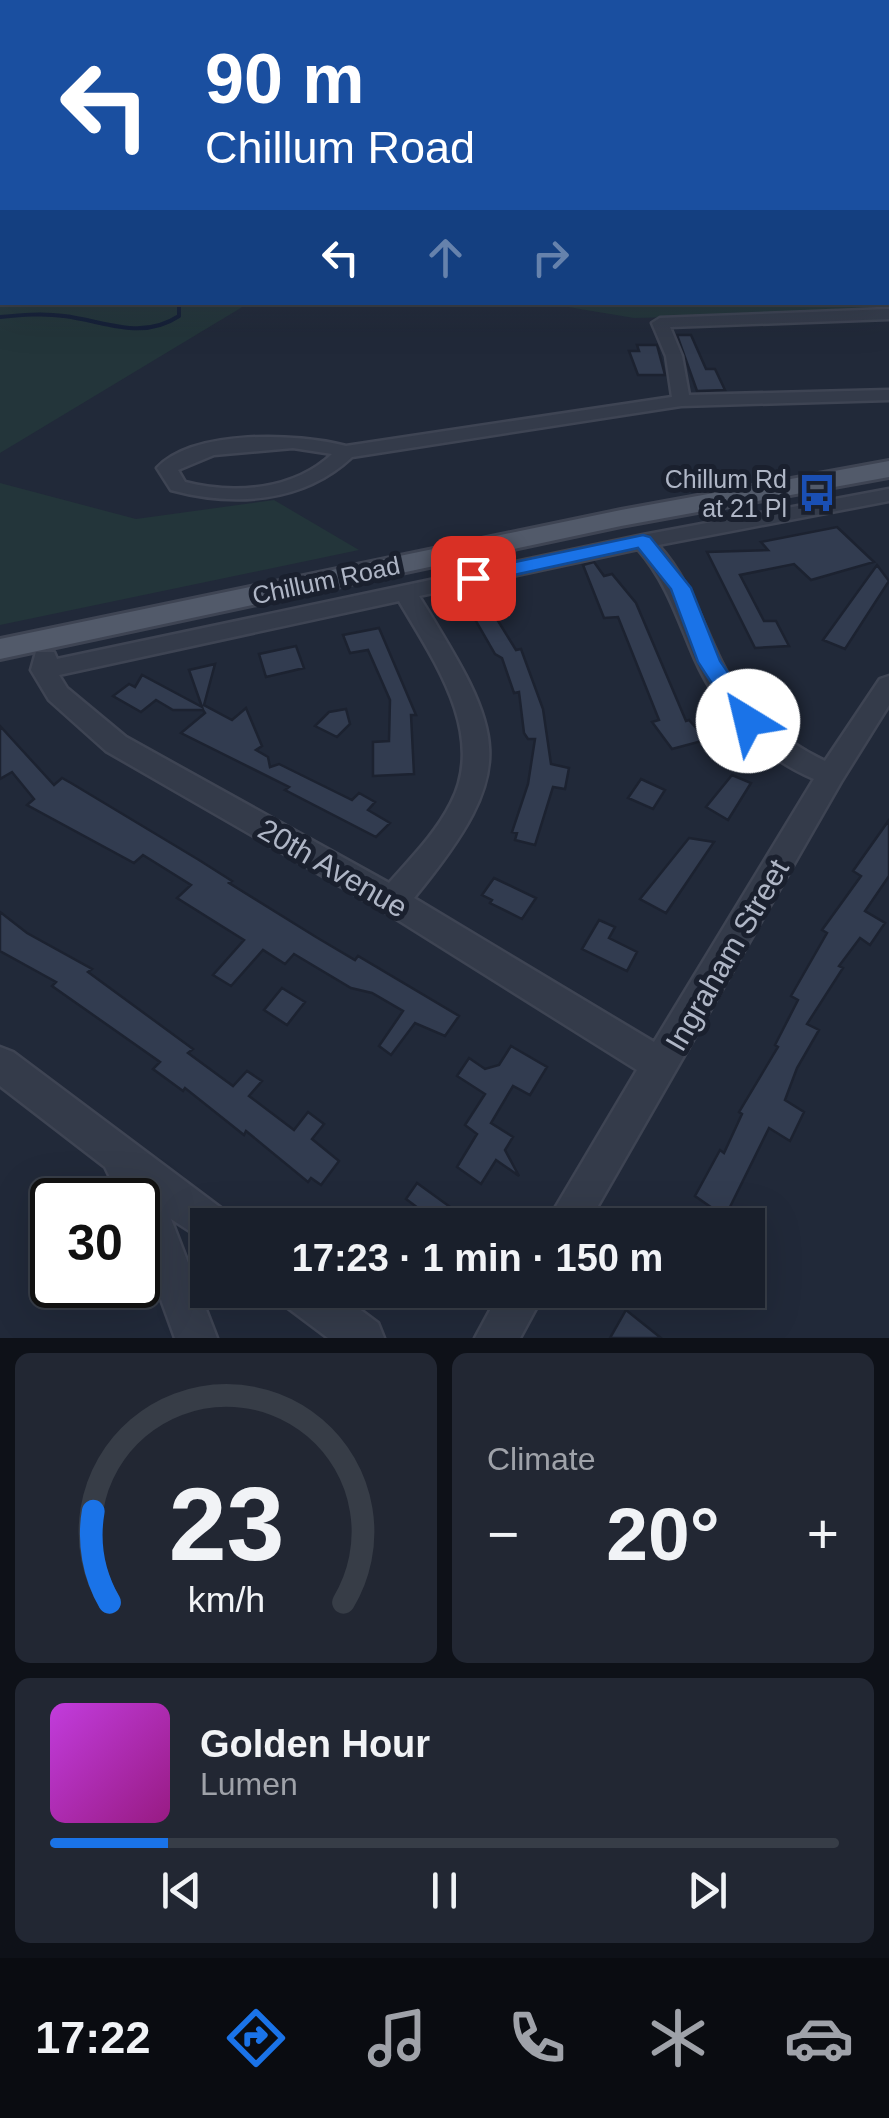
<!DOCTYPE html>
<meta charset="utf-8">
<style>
:root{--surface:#191f2b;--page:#222733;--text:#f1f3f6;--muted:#9fa2a9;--line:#373d47;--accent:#1a73e8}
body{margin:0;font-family:Helvetica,sans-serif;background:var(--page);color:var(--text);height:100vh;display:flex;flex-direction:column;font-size:38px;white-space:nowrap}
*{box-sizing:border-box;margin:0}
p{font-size:32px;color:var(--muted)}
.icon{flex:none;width:55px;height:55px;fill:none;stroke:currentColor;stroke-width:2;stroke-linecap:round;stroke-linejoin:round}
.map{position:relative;height:1338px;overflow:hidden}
.details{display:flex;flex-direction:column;gap:15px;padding:15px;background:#0e1118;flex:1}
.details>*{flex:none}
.hud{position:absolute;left:0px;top:0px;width:890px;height:305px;box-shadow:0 10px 40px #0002,0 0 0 2px var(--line);background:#1a4fa0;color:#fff;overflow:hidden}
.speed{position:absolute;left:30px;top:1178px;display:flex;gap:20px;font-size:50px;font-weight:700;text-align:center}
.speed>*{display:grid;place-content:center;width:130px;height:130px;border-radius:50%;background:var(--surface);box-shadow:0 10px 40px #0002,0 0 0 2px var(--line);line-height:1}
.speed .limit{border:5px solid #111;border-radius:15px;background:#fff;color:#111}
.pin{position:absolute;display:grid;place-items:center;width:85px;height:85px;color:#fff;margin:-42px;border-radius:20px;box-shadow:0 5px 15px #0006}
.me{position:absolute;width:110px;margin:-55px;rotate:324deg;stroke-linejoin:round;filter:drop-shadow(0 0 8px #0008)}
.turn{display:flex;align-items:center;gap:35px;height:210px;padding:0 40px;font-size:45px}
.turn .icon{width:130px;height:130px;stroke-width:2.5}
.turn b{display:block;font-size:70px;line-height:85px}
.lanes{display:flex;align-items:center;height:95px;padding:0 40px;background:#0003;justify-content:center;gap:50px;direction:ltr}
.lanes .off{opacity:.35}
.big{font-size:75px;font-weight:600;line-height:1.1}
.details .tile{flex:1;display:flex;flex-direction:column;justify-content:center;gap:15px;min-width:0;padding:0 35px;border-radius:15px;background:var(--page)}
.details .dial{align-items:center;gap:0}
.dial svg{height:260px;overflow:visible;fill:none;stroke:var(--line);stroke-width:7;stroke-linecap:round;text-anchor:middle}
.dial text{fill:var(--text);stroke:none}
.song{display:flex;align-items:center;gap:30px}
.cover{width:120px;height:120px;border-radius:15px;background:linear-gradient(135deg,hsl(290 70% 55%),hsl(310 70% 35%))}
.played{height:10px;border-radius:5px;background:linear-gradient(90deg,var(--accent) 15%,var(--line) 15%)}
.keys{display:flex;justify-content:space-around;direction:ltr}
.heat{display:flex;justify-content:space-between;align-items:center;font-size:55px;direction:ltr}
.details .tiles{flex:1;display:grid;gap:15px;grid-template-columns:1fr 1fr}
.tile:last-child{grid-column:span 2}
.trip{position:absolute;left:190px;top:1208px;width:575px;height:100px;border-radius:0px;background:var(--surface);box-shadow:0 10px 40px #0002,0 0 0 2px var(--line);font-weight:600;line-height:100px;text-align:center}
.dock{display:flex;height:160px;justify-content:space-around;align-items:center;background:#0a0c11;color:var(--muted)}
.dock .icon{width:70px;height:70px}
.dock .current{color:var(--accent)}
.dock b{font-size:45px;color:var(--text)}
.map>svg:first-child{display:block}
.green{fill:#23353a}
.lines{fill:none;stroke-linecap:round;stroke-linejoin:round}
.stream{stroke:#141f37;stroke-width:4}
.building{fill:#323c50;stroke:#1c2230;stroke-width:2.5}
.minor-casing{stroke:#3e4453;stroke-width:5}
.major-casing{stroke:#3e4453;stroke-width:6}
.minor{fill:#343b4a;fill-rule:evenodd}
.major{fill:#525a6a;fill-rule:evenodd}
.route{fill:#1a73e8;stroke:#114b97;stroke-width:2.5}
.labels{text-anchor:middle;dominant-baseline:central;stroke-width:10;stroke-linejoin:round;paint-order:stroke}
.poi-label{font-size:25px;fill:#afb6c6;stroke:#1a202e;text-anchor:end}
.street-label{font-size:25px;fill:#afb6c6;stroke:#1a202e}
.near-street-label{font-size:30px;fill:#afb6c6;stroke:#1a202e}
</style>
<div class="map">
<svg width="889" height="1338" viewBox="0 0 889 1338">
<rect width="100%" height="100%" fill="#212939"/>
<path class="green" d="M0,146L2,302L249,303L0,453Z
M889,216V312L634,318L544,303L888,302Z
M0,483L136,519L274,500L359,550L0,625Z"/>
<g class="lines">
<path class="stream" d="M0,317C21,315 43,313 64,316C105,321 141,341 179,316V302"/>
</g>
<path class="building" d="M677,335H691L706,369H715L725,390L697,391Z
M637,345H657L665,375H638L629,351H639Z
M837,527L874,562L811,580L794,564L740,575L764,621H776L789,646L755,648L707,552L768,550L761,542Z
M594,562L604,576L612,574L636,603L686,721L689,720L705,738L702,741L672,749L652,722L659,720L618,617L604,618L583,565Z
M877,565L889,581L845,649L823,640Z
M487,603L516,650L521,649L543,709L551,764L569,768L565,789L553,787L535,845L515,840L517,833L512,832L528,784L535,739H528L524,733L519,692L514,693L502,658L495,654L468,607Z
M379,628L416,715H411L414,774L373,776V742L389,741L390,700L368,650L350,653L343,635Z
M296,646L304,668L266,677L259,654Z
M215,664L204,705L232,720L246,708L262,746L256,750L268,757L270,767L279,764L352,800L359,793L375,802L368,810L390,823L376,837L285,790L289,787L181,733L205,713L203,710H173L156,700L141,712L113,696L129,684L135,687L142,675L202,707L189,670Z
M346,709L350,724L337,737L315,726L329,712Z
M0,726L54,785L62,778L71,783L199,860L232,881L229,883L316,937L355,960L358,956L459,1016L445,1036L415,1023L391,1055L379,1046L403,1011L372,993L351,988L294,954L285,964L263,950L231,986L213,975L244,940L177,898L191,885L143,855L134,863L27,805L34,799L12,772L0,779Z
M732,775L751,783L728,820L706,807Z
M641,779L665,790L653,809L628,798Z
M889,820V876L865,911L885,923L870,945L860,938L839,966L843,968L807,1024L819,1030L797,1068L785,1100L804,1112L790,1141L769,1128L725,1217L695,1196L720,1150L724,1153L742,1114L739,1112L778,1047L775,1045L798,1000L791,996L827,933L822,930L861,876L853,871Z
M689,838L714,842L666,913L640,899Z
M494,878L536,898L522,919L490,903L492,900L482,895Z
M0,912L27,933L92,969L88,972L193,1049L188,1053L233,1086L247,1071L262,1081L249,1096L294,1130L308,1112L324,1124L312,1139L339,1161L321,1185L311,1178L308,1182L246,1131L244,1135L185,1088L183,1091L153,1069L160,1062L52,986L56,982L0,951Z
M599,920L615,927L609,938L637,952L627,971L582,949Z
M282,988L305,1002L287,1025L264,1010Z
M511,1046L547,1067L530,1095L513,1086L491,1123L513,1137L505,1150L519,1176L496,1160L481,1184L457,1167L477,1134L465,1125L485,1094L457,1076L469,1058L485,1069L499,1065Z
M417,1183L475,1225H413L422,1211L406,1199Z
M626,1310L661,1338H610Z"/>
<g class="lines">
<g class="minor-casing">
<path id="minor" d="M888,181L889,182V191L888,190Z
M888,201H889V209H888Z
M0,289H2V297H0Z
M889,309V319L670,327L682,356L689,395L889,390V400L681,406L352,457C303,503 234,507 171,490L157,468C193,429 299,433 346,446L672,397L666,356L652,323L660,318ZM293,448L332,454C294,490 234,495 185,482L178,470L214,455Z
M889,489V501L658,545C689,579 701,620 721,661C742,706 781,740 825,761L880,679L889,676V705L841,782L587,1225H545L637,1070L382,910L106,751L49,700L31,670L36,652H54L57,659L643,535ZM638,549C667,582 678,620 695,659C719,713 760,756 814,779L654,1042L414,898C522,766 505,735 419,596ZM399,601C433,659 487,734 451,803C436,833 411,858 389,883L126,737L67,688L59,675Z
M0,1047L13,1052L225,1211L231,1225H208V1243L171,1219L217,1338H175L138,1236V1200H121L105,1167L0,1086Z
M278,1290H334L378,1323L384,1338H328L284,1305Z
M501,1290H546L520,1338H475Z"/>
</g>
<g class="major-casing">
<path id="major" d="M889,461V477L621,526L0,659V639L621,510Z"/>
</g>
<use href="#minor" class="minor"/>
<use href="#major" class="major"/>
</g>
<linearGradient id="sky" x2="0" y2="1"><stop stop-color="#12171f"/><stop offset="0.44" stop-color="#3d495f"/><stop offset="1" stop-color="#3d495f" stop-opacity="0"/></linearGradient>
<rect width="889" height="333" fill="url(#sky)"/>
<path class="route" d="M643,535L650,537L691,588L720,661L761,721L757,727H740L698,662L671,589L638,548L473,584L463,578L473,571Z"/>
<defs>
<g id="bus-bare" transform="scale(3)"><path d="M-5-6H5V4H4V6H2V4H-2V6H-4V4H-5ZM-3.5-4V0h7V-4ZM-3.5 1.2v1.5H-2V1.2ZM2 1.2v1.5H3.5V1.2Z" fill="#1a4fb4" stroke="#1a202e" stroke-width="2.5" paint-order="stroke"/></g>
</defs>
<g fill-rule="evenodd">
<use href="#bus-bare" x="817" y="493"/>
</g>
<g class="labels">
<g class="poi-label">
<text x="787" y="479">Chillum Rd<tspan x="787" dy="29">at 21 Pl</tspan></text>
</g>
<g class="street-label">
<text transform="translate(326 580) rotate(-12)">Chillum Road</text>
</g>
<g class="near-street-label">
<text transform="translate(333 868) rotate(30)">20th Avenue</text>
<text transform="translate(727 955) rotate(-60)">Ingraham Street</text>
</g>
</g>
</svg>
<div class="speed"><div class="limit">30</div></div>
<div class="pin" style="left:473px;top:578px;background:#d93025"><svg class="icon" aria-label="arrive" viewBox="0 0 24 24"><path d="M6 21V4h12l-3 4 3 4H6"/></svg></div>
<svg class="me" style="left:748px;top:721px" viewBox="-20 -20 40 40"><circle r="19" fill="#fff"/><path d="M0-13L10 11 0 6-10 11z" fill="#1a73e8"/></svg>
<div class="trip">17:23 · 1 min · 150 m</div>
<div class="hud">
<div class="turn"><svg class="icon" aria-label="left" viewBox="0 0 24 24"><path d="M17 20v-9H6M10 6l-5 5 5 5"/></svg><div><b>90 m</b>Chillum Road</div></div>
<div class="lanes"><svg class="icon" aria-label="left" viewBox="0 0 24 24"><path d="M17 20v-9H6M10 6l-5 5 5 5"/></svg><svg class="icon off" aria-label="ahead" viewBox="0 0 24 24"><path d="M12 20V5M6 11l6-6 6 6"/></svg><svg class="icon off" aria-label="right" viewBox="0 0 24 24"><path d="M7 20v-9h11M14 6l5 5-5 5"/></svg></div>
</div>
</div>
<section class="details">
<div class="tiles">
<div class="tile dial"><svg viewBox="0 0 100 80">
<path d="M14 69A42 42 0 1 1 86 69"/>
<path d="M14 69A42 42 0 0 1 9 41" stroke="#1a73e8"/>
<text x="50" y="56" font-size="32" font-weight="700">23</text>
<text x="50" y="72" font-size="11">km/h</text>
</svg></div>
<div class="tile"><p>Climate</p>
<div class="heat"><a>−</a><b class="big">20°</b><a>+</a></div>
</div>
<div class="tile">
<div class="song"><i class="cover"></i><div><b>Golden Hour</b><p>Lumen</p></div></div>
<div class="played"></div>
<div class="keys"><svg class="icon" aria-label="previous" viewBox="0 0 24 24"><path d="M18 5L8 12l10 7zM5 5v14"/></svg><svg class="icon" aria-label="pause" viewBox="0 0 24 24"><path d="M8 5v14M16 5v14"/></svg><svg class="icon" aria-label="next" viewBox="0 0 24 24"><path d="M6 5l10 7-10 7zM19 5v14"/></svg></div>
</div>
</div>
</section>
<nav class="dock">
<b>17:22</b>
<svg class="icon current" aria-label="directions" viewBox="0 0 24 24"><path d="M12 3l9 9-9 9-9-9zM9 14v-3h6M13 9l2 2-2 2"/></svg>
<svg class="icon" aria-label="music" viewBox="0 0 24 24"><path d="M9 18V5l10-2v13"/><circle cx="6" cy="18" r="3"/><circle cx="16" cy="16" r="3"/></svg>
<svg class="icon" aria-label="phone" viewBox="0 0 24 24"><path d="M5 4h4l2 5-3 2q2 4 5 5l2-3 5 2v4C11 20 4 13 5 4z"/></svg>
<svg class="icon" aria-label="climate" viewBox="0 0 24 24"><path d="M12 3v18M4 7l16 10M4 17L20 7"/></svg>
<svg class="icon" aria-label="car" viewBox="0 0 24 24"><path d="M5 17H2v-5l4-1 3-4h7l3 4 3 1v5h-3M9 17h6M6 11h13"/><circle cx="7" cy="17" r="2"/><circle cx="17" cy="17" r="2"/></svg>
</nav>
